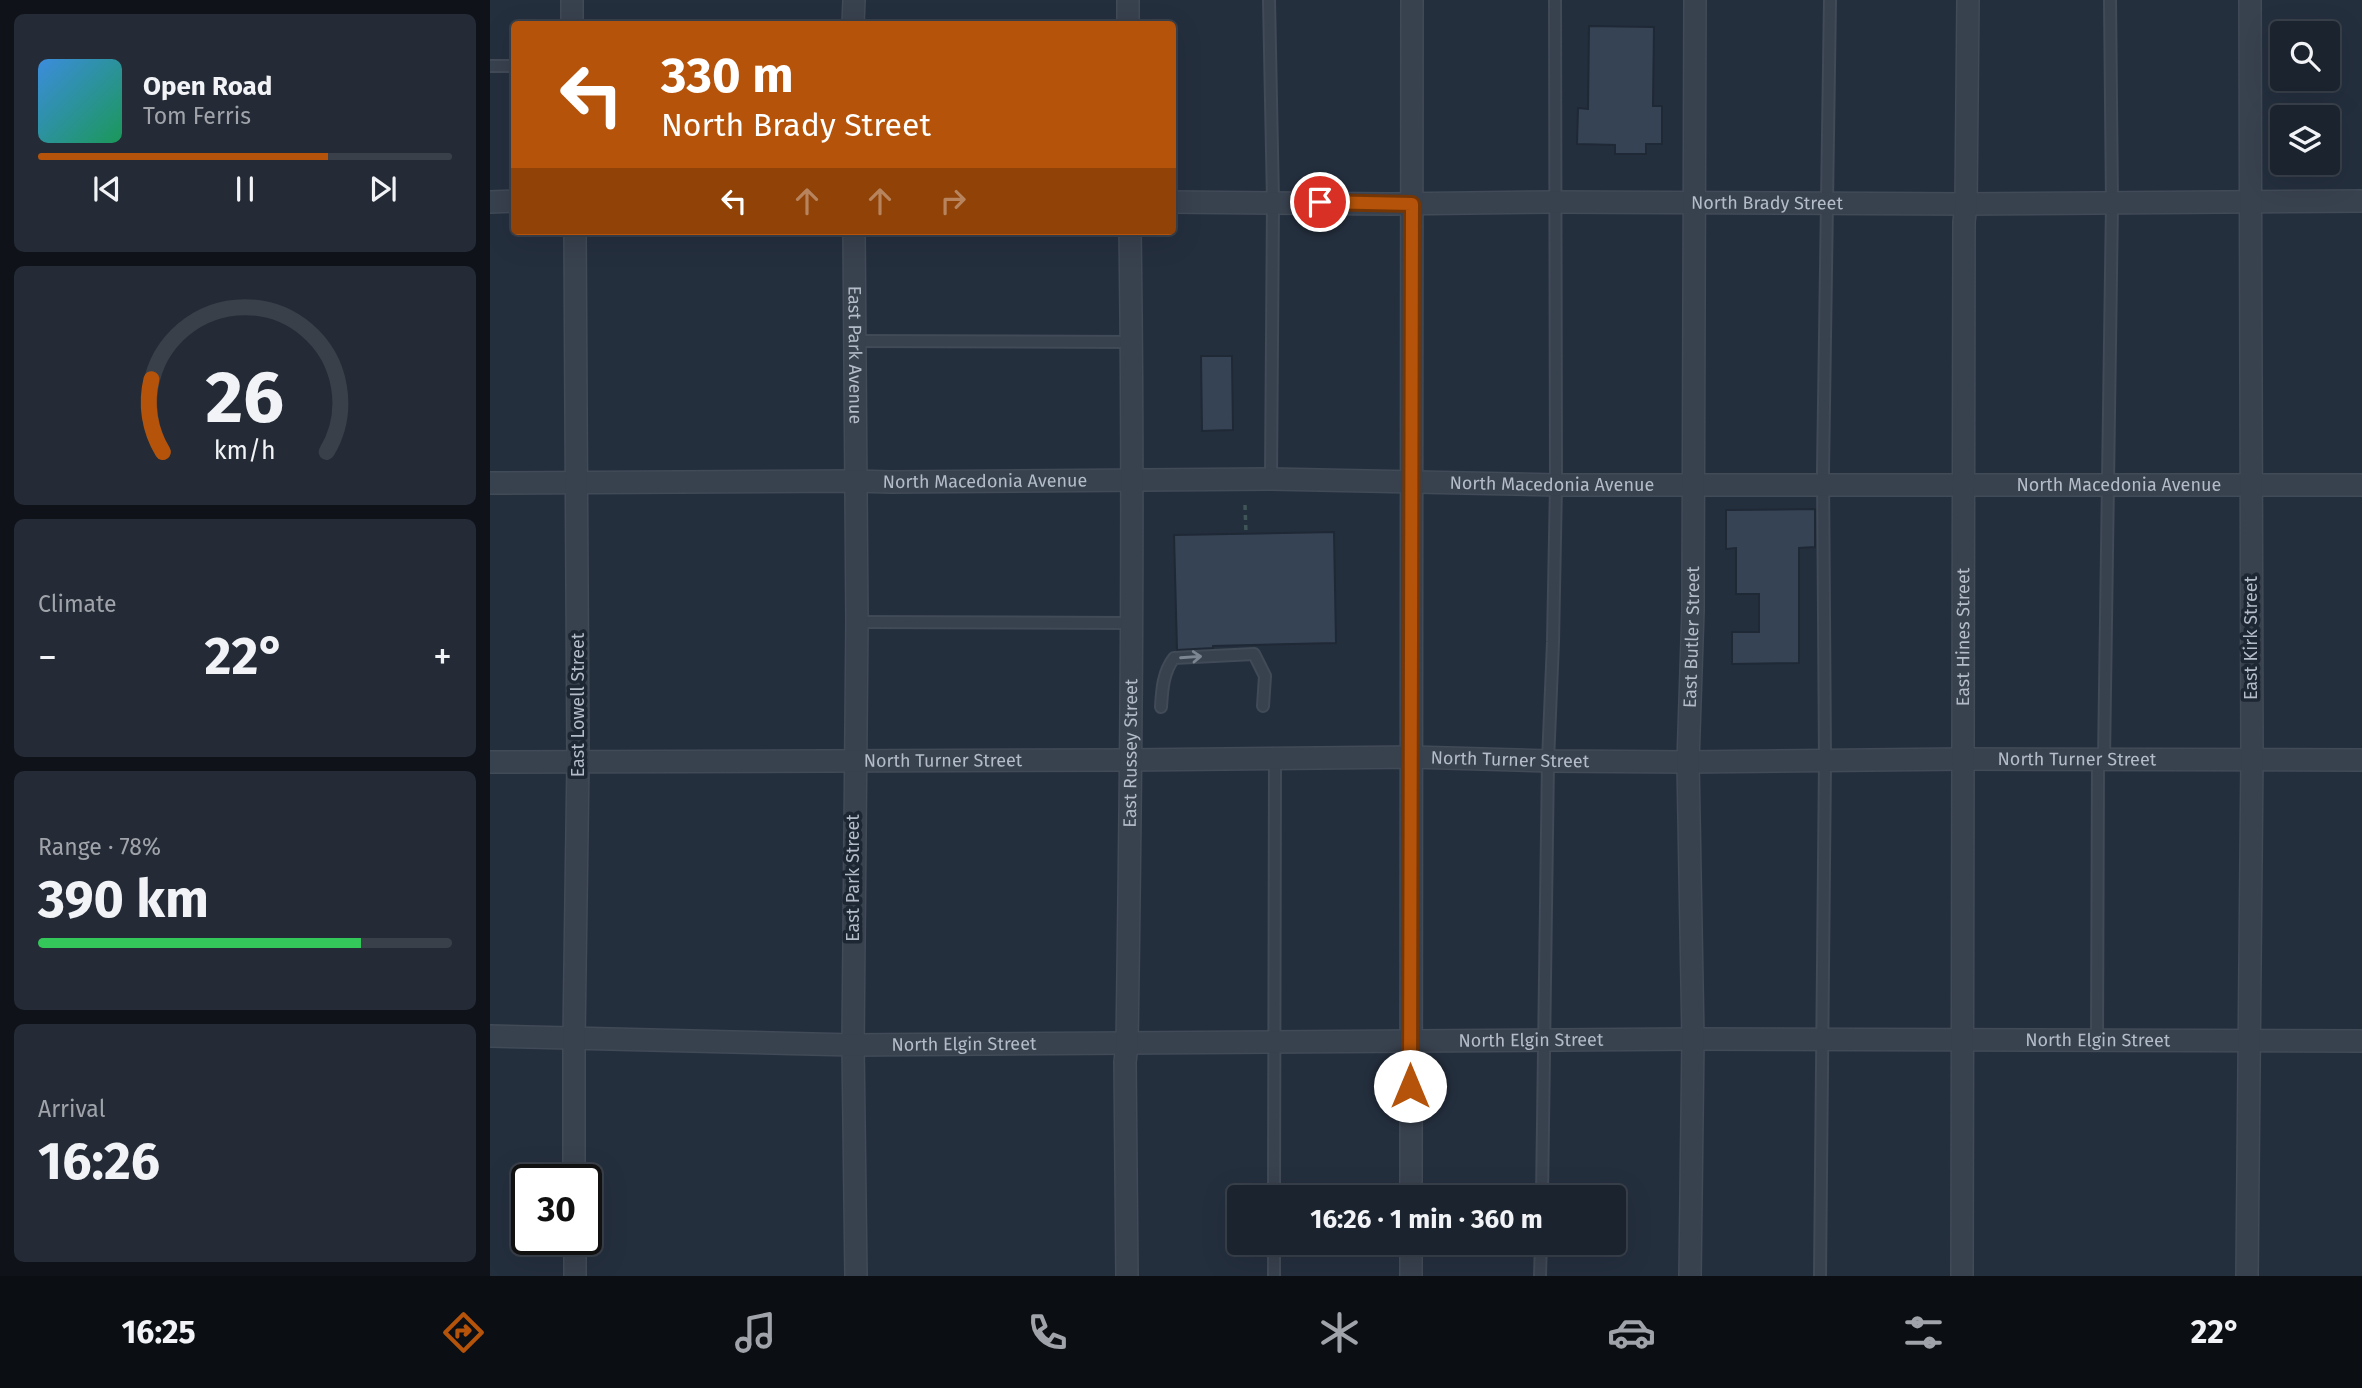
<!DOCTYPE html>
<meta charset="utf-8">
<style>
:root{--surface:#1b232e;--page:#242b36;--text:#f1f3f6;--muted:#a0a4aa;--line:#39404a;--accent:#b45309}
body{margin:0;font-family:"Fira Sans",sans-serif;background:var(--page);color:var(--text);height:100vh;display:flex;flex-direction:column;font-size:26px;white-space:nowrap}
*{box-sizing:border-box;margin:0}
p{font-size:23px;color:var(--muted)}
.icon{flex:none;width:38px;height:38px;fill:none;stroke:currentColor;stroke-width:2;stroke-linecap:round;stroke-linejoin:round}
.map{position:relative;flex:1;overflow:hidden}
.panel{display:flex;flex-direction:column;gap:14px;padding:14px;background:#0f1319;width:490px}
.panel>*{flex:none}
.top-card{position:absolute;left:21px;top:21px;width:665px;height:214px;border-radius:7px;box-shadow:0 7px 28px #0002,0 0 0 2px var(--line);background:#b45309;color:#fff;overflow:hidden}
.tools{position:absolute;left:1780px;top:21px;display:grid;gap:14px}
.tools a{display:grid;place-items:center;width:70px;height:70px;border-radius:7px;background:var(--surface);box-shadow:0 7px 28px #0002,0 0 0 2px var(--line);font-size:35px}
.speed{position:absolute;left:21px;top:1164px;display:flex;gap:14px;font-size:35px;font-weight:700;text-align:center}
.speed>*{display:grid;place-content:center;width:91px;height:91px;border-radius:50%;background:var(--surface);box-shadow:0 7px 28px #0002,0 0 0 2px var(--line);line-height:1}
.speed .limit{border:4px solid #111;border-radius:10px;background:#fff;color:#111}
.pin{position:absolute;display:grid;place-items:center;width:60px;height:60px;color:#fff;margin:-30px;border:4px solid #fff;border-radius:50%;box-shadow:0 2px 7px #0007}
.me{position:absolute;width:77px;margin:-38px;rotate:0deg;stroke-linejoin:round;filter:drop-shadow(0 0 5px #0008)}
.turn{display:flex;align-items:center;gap:24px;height:147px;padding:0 35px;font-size:32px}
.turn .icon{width:91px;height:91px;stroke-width:2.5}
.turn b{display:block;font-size:49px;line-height:60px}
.lanes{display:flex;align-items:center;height:66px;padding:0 35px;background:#0003;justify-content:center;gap:35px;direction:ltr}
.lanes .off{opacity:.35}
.big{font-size:52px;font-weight:700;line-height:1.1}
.panel .tile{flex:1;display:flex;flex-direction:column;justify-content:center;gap:10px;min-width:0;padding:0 24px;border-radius:10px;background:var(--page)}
.panel .dial{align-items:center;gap:0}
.dial svg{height:182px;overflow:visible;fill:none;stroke:var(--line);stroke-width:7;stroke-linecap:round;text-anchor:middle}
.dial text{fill:var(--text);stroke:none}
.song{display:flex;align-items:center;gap:21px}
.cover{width:84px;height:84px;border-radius:10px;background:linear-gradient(135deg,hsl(210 70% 55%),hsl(150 70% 35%))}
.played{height:7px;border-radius:4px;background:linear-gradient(90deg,var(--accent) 70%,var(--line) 70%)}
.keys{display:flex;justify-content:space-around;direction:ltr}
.heat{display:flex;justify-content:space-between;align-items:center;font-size:38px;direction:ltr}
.charge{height:10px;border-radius:5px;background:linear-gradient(90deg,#34c759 78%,var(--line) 0)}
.trip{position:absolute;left:737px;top:1185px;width:399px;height:70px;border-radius:7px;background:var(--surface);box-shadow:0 7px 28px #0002,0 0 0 2px var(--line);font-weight:700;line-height:70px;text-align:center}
.tabs{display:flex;height:112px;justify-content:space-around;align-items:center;background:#0b0e12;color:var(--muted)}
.tabs .icon{width:49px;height:49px}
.tabs .current{color:var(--accent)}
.tabs b{font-size:32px;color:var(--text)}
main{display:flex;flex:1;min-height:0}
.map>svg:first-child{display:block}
.building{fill:#364354;stroke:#1f2835;stroke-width:2}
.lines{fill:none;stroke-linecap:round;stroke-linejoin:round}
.service-casing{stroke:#414a57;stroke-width:14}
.minor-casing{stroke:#414a57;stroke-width:24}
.path{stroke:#3f5557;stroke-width:3.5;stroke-dasharray:5 5;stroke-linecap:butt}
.service{stroke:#38414e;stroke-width:10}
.minor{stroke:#38414e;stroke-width:21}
.oneway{stroke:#7c8592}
.route-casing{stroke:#753606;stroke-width:18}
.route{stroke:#b45309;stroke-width:12}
.labels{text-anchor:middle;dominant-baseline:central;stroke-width:7;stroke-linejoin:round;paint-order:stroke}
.street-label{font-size:18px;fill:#b4bcc9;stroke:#1d2633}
</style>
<main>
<section class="panel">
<div class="tile">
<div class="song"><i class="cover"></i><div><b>Open Road</b><p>Tom Ferris</p></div></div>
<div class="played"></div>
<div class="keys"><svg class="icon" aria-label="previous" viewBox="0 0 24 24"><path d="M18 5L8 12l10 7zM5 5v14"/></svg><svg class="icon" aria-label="pause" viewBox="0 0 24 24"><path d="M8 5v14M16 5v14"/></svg><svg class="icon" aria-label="next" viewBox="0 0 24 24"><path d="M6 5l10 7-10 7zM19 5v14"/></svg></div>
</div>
<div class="tile dial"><svg viewBox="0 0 100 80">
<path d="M14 69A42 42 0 1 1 86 69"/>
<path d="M14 69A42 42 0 0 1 9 37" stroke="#b45309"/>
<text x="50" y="56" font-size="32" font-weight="700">26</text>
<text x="50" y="72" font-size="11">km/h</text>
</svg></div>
<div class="tile"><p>Climate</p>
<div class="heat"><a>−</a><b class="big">22°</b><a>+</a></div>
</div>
<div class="tile"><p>Range · 78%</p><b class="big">390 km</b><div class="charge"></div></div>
<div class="tile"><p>Arrival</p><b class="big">16:26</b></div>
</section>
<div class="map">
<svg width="1872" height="1276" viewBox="0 0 1872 1276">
<rect width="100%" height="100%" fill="#242f3e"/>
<path class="building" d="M1099,26L1164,27L1163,106H1172V144H1156V154H1125V145L1087,144L1088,108L1098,109Z
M711,356H742L743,430L712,431Z
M1325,509V547L1309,548V663L1242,664V632H1269V594H1246V548L1236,549V510Z
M844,532L846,643L723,646V648L687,650L684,535Z"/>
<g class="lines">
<g class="service-casing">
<path id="service" d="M779,0L783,201L781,479
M0,66H24
M366,341L642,342
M367,622L640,623
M671,707C672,690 673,672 684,658L764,654L775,676L773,706
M1614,759L1622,204L1620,0
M1607,1042L1608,759
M784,1197L785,759
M1052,1197L1058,761L1063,642L1066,485L1065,0
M784,1242V1276
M1050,1276L1051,1242
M1330,1276L1335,760L1333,471L1340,0"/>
</g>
<g class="minor-casing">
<g id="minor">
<path d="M82,0V24"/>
<path d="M638,0V24"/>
<path d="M363,24L364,0"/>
<path d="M0,202L24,201"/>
<path id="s1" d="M682,202L901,204L1064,202L1476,204L1872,201"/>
<path id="s2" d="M364,231L367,622L363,1045L366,1276"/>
<path id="s3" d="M0,483L364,481L401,482L781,479L1066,485H1872"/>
<path id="s4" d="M0,762L641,760L922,757L1058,761L1198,762L1472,759L1872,760"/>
<path id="s5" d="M0,1036L363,1045L1203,1039L1872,1041"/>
<path d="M84,1180V1038L88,762L85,231"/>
<path d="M921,1197L922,0"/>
<path d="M85,1239V1276"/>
<path d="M921,1242V1276"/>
<path id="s6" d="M637,1276L635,1062L637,1044C641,773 644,502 640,231"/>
<path id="s7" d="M1200,1276L1203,1039L1198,762L1203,610L1205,0"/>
<path id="s8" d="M1472,1276L1474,222L1476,204L1478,0"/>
<path d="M1757,1276L1762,758L1760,0"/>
</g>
</g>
<path class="path" d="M755,505L756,534"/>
<use href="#service" class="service"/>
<use href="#minor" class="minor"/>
</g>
<defs><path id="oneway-shaft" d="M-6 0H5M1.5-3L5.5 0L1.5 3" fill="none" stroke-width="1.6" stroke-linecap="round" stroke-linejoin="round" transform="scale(1.75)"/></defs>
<use class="oneway" href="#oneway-shaft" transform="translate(701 657) rotate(-4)"/>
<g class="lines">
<g class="route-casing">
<path id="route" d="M830,202L922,204L920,1086"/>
</g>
<use href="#route" class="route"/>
</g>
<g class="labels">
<g class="street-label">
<text stroke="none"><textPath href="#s1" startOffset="595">North Brady Street</textPath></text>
<text stroke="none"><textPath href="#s2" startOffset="124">East Park Avenue</textPath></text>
<text stroke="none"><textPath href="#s3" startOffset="495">North Macedonia Avenue</textPath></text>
<text stroke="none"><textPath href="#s3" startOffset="1062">North Macedonia Avenue</textPath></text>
<text stroke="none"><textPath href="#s3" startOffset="1629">North Macedonia Avenue</textPath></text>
<text stroke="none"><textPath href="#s7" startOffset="639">East Butler Street</textPath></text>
<text stroke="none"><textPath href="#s8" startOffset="639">East Hines Street</textPath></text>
<text transform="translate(1761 638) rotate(-90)">East Kirk Street</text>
<text transform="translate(88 705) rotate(-90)">East Lowell Street</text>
<text stroke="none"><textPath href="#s6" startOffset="523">East Russey Street</textPath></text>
<text stroke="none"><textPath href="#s4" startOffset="1587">North Turner Street</textPath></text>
<text stroke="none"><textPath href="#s4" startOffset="1020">North Turner Street</textPath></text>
<text stroke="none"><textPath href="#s4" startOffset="453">North Turner Street</textPath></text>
<text transform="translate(363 878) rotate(-90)">East Park Street</text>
<text stroke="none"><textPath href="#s5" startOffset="1041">North Elgin Street</textPath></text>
<text stroke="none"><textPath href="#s5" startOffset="1608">North Elgin Street</textPath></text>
<text stroke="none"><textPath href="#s5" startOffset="474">North Elgin Street</textPath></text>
</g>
</g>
</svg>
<div class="tools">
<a><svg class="icon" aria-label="search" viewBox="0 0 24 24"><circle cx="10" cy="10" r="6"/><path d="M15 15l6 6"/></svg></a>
<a><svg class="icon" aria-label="layers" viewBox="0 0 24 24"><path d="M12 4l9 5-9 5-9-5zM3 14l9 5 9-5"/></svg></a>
</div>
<div class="speed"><div class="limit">30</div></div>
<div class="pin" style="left:830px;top:202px;background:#d93025"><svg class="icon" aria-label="arrive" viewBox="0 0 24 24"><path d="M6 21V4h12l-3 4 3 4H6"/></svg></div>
<svg class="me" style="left:920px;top:1086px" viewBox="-20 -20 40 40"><circle r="19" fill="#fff"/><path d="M0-13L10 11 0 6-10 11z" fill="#b45309"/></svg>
<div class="trip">16:26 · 1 min · 360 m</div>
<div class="top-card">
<div class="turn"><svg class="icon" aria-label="left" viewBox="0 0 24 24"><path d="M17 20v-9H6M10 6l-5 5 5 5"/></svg><div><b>330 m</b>North Brady Street</div></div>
<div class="lanes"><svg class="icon" aria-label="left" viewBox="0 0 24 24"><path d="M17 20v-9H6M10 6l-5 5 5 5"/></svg><svg class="icon off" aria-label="ahead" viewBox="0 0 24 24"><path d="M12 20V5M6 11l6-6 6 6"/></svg><svg class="icon off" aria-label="ahead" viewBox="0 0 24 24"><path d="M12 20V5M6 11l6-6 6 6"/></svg><svg class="icon off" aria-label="right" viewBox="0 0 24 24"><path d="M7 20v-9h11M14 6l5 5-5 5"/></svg></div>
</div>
</div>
</main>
<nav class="tabs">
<b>16:25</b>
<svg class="icon current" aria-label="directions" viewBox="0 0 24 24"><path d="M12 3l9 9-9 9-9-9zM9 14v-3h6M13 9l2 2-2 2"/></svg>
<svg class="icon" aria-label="music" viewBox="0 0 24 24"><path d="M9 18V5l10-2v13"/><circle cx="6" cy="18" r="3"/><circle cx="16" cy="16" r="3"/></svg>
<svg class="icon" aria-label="phone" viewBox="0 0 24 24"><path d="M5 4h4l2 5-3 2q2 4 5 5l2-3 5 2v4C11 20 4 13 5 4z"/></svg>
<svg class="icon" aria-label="climate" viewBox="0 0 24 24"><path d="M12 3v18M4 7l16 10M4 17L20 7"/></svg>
<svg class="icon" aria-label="car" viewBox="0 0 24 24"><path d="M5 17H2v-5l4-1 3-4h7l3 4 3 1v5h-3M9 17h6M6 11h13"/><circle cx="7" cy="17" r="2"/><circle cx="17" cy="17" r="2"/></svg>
<svg class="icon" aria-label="filters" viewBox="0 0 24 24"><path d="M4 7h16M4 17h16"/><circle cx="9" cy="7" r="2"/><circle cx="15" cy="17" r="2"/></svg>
<b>22°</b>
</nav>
